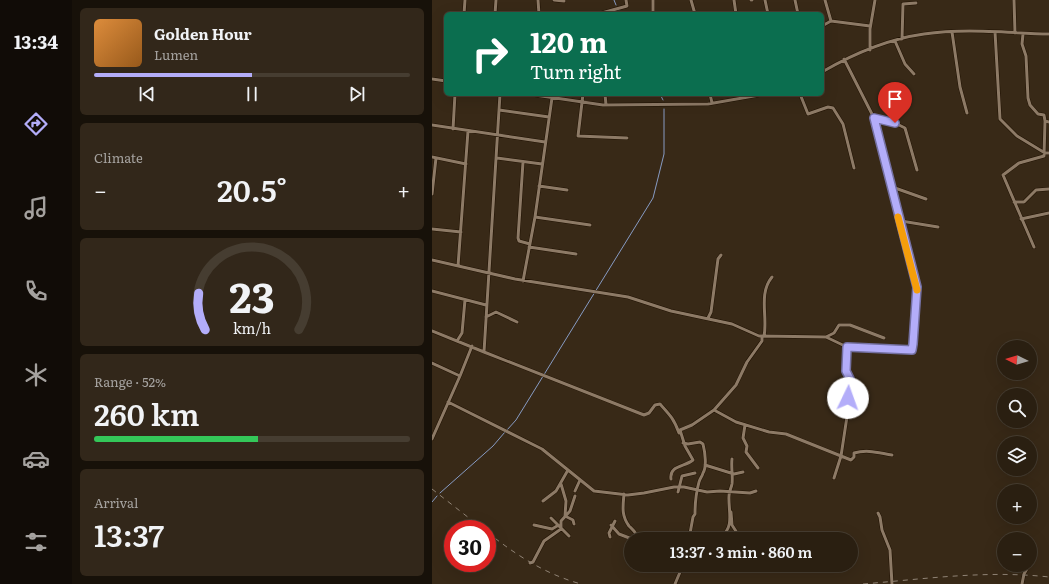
<!DOCTYPE html>
<meta charset="utf-8">
<style>
:root{--surface:#2a1f11;--page:#32271a;--text:#f1f3f6;--muted:#a5a29f;--line:#463d31;--accent:#b3adf9}
body{margin:0;font-family:Literata,serif;background:var(--page);color:var(--text);height:100vh;display:flex;flex-direction:column;font-size:15px;white-space:nowrap}
*{box-sizing:border-box;margin:0}
p{font-size:13px;color:var(--muted)}
.icon{flex:none;width:22px;height:22px;fill:none;stroke:currentColor;stroke-width:2;stroke-linecap:round;stroke-linejoin:round}
.map{position:relative;flex:1;overflow:hidden}
.panel{display:flex;flex-direction:column;gap:8px;padding:8px;background:#171109;width:360px}
.panel>*{flex:none}
.guide{position:absolute;left:12px;top:12px;width:380px;height:84px;border-radius:6px;box-shadow:0 4px 16px #0002,0 0 0 1px var(--line);background:#0b6e4f;color:#fff;overflow:hidden}
.needle{width:26px;rotate:275deg}
.buttons{position:absolute;left:565px;top:340px;display:grid;gap:8px}
.buttons a{display:grid;place-items:center;width:40px;height:40px;border-radius:50%;background:var(--surface);box-shadow:0 4px 16px #0002,0 0 0 1px var(--line);font-size:20px}
.speed{position:absolute;left:12px;top:520px;display:flex;gap:8px;font-size:20px;font-weight:700;text-align:center}
.speed>*{display:grid;place-content:center;width:52px;height:52px;border-radius:50%;background:var(--surface);box-shadow:0 4px 16px #0002,0 0 0 1px var(--line);line-height:1}
.speed .limit{border:6px solid #d22;background:#fff;color:#111}
.pin{position:absolute;display:grid;place-items:center;width:34px;height:34px;color:#fff;margin:-41px -17px;border-radius:50% 50% 50% 0;rotate:-45deg;box-shadow:0 0 4px #0007}
.pin .icon{rotate:45deg}
.me{position:absolute;width:44px;margin:-22px;rotate:3deg;stroke-linejoin:round;filter:drop-shadow(0 0 3px #0008)}
.turn{display:flex;align-items:center;gap:14px;height:84px;padding:0 20px;font-size:18px}
.turn .icon{width:52px;height:52px;stroke-width:2.5}
.turn b{display:block;font-size:28px;line-height:34px}
.big{font-size:30px;font-weight:600;line-height:1.1}
.panel .widget{flex:1;display:flex;flex-direction:column;justify-content:center;gap:6px;min-width:0;padding:0 14px;border-radius:6px;background:var(--page)}
.panel .dial{align-items:center;gap:0}
.dial svg{height:104px;overflow:visible;fill:none;stroke:var(--line);stroke-width:7;stroke-linecap:round;text-anchor:middle}
.dial text{fill:var(--text);stroke:none}
.song{display:flex;align-items:center;gap:12px}
.cover{width:48px;height:48px;border-radius:6px;background:linear-gradient(135deg,hsl(30 70% 55%),hsl(30 70% 35%))}
.played{height:4px;border-radius:2px;background:linear-gradient(90deg,var(--accent) 50%,var(--line) 50%)}
.keys{display:flex;justify-content:space-around;direction:ltr}
.heat{display:flex;justify-content:space-between;align-items:center;font-size:22px;direction:ltr}
.charge{height:6px;border-radius:3px;background:linear-gradient(90deg,#34c759 52%,var(--line) 0)}
.trip{position:absolute;left:192px;top:532px;width:234px;height:40px;border-radius:20px;background:var(--surface);box-shadow:0 4px 16px #0002,0 0 0 1px var(--line);font-weight:600;line-height:40px;text-align:center}
main{display:flex;flex:1;min-height:0}
.tab-bar{display:flex;flex-direction:column;width:72px;justify-content:space-around;align-items:center;background:#110c07;color:var(--muted)}
.tab-bar .icon{width:28px;height:28px}
.tab-bar .on{color:var(--accent)}
.tab-bar b{font-size:18px;color:var(--text)}
.map>svg:first-child{display:block}
.lines{fill:none;stroke-linecap:round;stroke-linejoin:round}
.stream{stroke:#879bc3;stroke-width:1}
.minor-casing{stroke:#1f1102;stroke-width:4}
.minor{stroke:#8d7a66;stroke-width:3}
.rail{stroke:#908375;stroke-width:1;stroke-dasharray:5 5;stroke-linecap:butt}
.route-casing{stroke:#7470a2;stroke-width:10}
.route{stroke:#b3adf9;stroke-width:7}
.slow{stroke:#f59e0b;stroke-width:7}
</style>
<main>
<nav class="tab-bar">
<b>13:34</b>
<svg class="icon on" aria-label="directions" viewBox="0 0 24 24"><path d="M12 3l9 9-9 9-9-9zM9 14v-3h6M13 9l2 2-2 2"/></svg>
<svg class="icon" aria-label="music" viewBox="0 0 24 24"><path d="M9 18V5l10-2v13"/><circle cx="6" cy="18" r="3"/><circle cx="16" cy="16" r="3"/></svg>
<svg class="icon" aria-label="phone" viewBox="0 0 24 24"><path d="M5 4h4l2 5-3 2q2 4 5 5l2-3 5 2v4C11 20 4 13 5 4z"/></svg>
<svg class="icon" aria-label="climate" viewBox="0 0 24 24"><path d="M12 3v18M4 7l16 10M4 17L20 7"/></svg>
<svg class="icon" aria-label="car" viewBox="0 0 24 24"><path d="M5 17H2v-5l4-1 3-4h7l3 4 3 1v5h-3M9 17h6M6 11h13"/><circle cx="7" cy="17" r="2"/><circle cx="17" cy="17" r="2"/></svg>
<svg class="icon" aria-label="filters" viewBox="0 0 24 24"><path d="M4 7h16M4 17h16"/><circle cx="9" cy="7" r="2"/><circle cx="15" cy="17" r="2"/></svg>
</nav>
<section class="panel">
<div class="widget">
<div class="song"><i class="cover"></i><div><b>Golden Hour</b><p>Lumen</p></div></div>
<div class="played"></div>
<div class="keys"><svg class="icon" aria-label="previous" viewBox="0 0 24 24"><path d="M18 5L8 12l10 7zM5 5v14"/></svg><svg class="icon" aria-label="pause" viewBox="0 0 24 24"><path d="M8 5v14M16 5v14"/></svg><svg class="icon" aria-label="next" viewBox="0 0 24 24"><path d="M6 5l10 7-10 7zM19 5v14"/></svg></div>
</div>
<div class="widget"><p>Climate</p>
<div class="heat"><a>−</a><b class="big">20.5°</b><a>+</a></div>
</div>
<div class="widget dial"><svg viewBox="0 0 100 80">
<path d="M14 69A42 42 0 1 1 86 69"/>
<path d="M14 69A42 42 0 0 1 9 41" stroke="#b3adf9"/>
<text x="50" y="56" font-size="32" font-weight="700">23</text>
<text x="50" y="72" font-size="11">km/h</text>
</svg></div>
<div class="widget"><p>Range · 52%</p><b class="big">260 km</b><div class="charge"></div></div>
<div class="widget"><p>Arrival</p><b class="big">13:37</b></div>
</section>
<div class="map">
<svg width="617" height="584" viewBox="0 0 617 584">
<rect width="100%" height="100%" fill="#382917"/>
<g class="lines">
<path class="stream" d="M182,0L184,5
M187,11L188,14
M228,94L231,100
M75,430L84,420L221,198L232,154V109
M8,493L61,446L73,432
M0,502L5,496"/>
<g class="minor-casing">
<path id="minor" d="M106,0L107,14
M122,0L132,1
M259,0L263,14
M302,0L304,14
M319,0H320
M333,0L336,14
M363,0L366,14
M582,0L583,33
M32,14L33,0
M63,14L64,0
M166,14L195,6L194,0
M221,14V0
M399,21L438,26
M390,26L399,21L393,0
M520,32L528,87L535,113
M563,32L568,119L585,136L613,153H617
M591,34L590,44L594,56L596,98L598,105L606,114L612,115L613,121L617,122
M470,39L471,4L484,3
M463,41L473,64L482,74
M438,50V29L443,0
M412,59L443,120L467,218L469,221L506,227
M390,72C421,54 456,39 492,34C534,28 575,33 617,34
M0,79L14,81
M96,94L171,105L276,104L334,94
M151,94L146,136L195,138
M173,94L174,105
M278,94L280,103
M368,94L376,114L396,107L401,108L411,124L422,168
M67,110L117,117
M442,118L463,123L473,128L485,170
M0,125L113,142
M21,129L23,94
M0,157L34,164
M65,158L110,164
M91,162L86,238L87,241L98,244
M461,184L463,188L494,199
M107,186L135,190
M0,194L4,158
M582,202H592L604,190L617,189
M103,217L158,225
M589,219L617,213
M0,229L29,232
M97,247L144,254
M602,247L571,175L587,163L612,156L613,121
M0,260L83,279L196,297L239,311L300,324L327,336L394,337L402,333L407,325H418L452,338
M26,266L36,131
M91,281L103,217L120,98
M0,291L54,305
M54,317L64,312L85,322
M276,318L279,312L286,259L289,255
M0,331L52,352L68,94
M332,336C336,317 326,294 340,277
M394,337L415,347L414,371L418,379L416,410L409,456L402,478
M25,341L30,333L33,300
M415,347L480,350L485,287L468,220
M52,352L212,415L217,413L223,405L228,404C238,415 242,419 247,433
M0,363L28,376L0,439
M28,376L40,346
M16,402L110,449L162,491L196,495L212,493L242,487H252L275,492L288,491L318,493L324,491
M282,410L304,422L337,432L354,434L419,460L422,457V453C436,449 447,453 460,455
M313,425L311,438L315,446L314,452L326,468
M251,443L256,444L268,442L271,444C273,452 275,467 271,473C270,477 268,478 267,482C264,493 263,503 263,514L261,517L257,539
M273,465L302,474L311,472
M239,479C237,465 253,467 261,460L253,446L248,430L260,425L282,410L304,385L315,362L330,341V336
M129,484L134,501L133,516L141,520L142,524
M143,491L148,480
M246,492L250,476L263,473
M192,494C191,506 189,515 197,526C201,530 205,533 206,539
M111,501L124,491L136,470
M299,512L300,525L309,539
M446,513L448,517L450,530L458,550L460,584
M119,518L137,536
M102,525L120,529L125,526
M179,525L187,534L200,539
M289,536C303,528 296,509 297,496C297,491 299,489 300,484C301,476 299,467 300,459
M178,537L177,533L183,521
M98,563L101,562L112,541L129,529V521L138,511L143,496
M598,563L601,557
M243,584L251,565
M590,584L592,574L597,565"/>
</g>
<use href="#minor" class="minor"/>
<path class="rail" d="M0,489L51,529
M55,532C84,555 113,574 149,584
M431,584C492,579 555,570 617,577"/>
</g>
<g class="lines">
<g class="route-casing">
<path id="route" d="M416,398L418,379L414,371L415,347L480,350L481,344L485,287L442,118L463,123"/>
</g>
<use href="#route" class="route"/>
<path class="slow" d="M466,217L485,290"/>
</g>
</svg>
<div class="buttons">
<a><svg class="needle" viewBox="-14 -14 28 28"><path d="M0-13l5 13h-10z" fill="#e53935"/><path d="M0 13l5-13h-10z" fill="#a5a29f"/></svg></a>
<a><svg class="icon" aria-label="search" viewBox="0 0 24 24"><circle cx="10" cy="10" r="6"/><path d="M15 15l6 6"/></svg></a>
<a><svg class="icon" aria-label="layers" viewBox="0 0 24 24"><path d="M12 4l9 5-9 5-9-5zM3 14l9 5 9-5"/></svg></a>
<a>+</a>
<a>−</a>
</div>
<div class="speed"><div class="limit">30</div></div>
<div class="pin" style="left:463px;top:123px;background:#d93025"><svg class="icon" aria-label="arrive" viewBox="0 0 24 24"><path d="M6 21V4h12l-3 4 3 4H6"/></svg></div>
<svg class="me" style="left:416px;top:398px" viewBox="-20 -20 40 40"><circle r="19" fill="#fff"/><path d="M0-13L10 11 0 6-10 11z" fill="#b3adf9"/></svg>
<div class="trip">13:37 · 3 min · 860 m</div>
<div class="guide">
<div class="turn"><svg class="icon" aria-label="right" viewBox="0 0 24 24"><path d="M7 20v-9h11M14 6l5 5-5 5"/></svg><div><b>120 m</b>Turn right</div></div>
</div>
</div>
</main>
